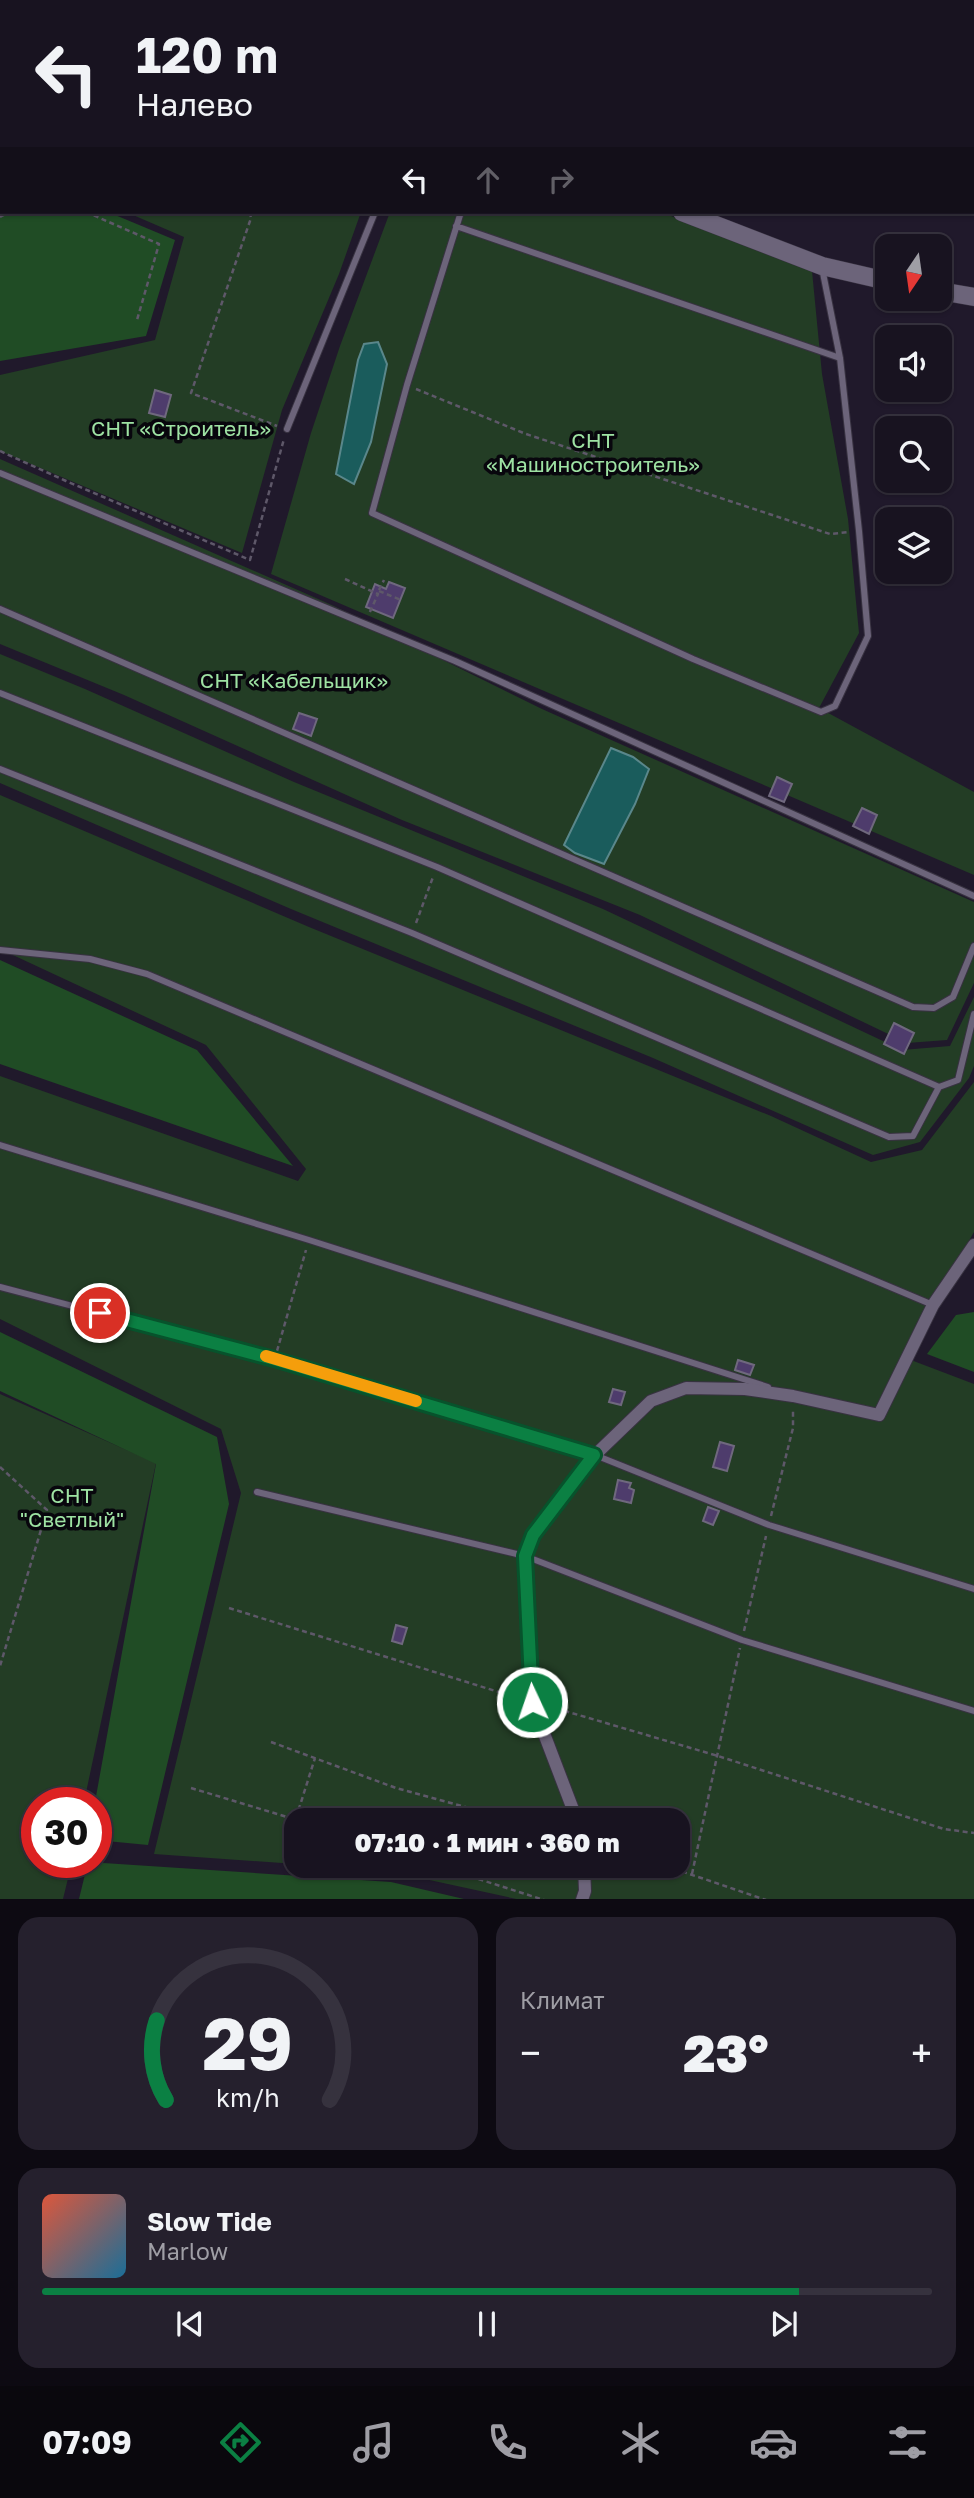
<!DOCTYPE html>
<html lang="ru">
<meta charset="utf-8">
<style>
:root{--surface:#181320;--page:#25202d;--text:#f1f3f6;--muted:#9f9ea5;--line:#36323e;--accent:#0b8043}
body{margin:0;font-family:"Golos Text",sans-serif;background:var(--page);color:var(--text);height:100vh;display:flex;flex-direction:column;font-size:26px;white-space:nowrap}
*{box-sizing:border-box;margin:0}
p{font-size:23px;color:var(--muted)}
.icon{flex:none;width:38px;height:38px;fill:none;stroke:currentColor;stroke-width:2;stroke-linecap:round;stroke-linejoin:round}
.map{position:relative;height:1899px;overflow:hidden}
.drawer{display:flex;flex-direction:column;gap:18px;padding:18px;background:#0d0a12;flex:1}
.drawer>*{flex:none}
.guide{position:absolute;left:0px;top:0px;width:975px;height:214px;box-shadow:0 2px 5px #0004,0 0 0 2px var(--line);background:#181320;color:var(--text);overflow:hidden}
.needle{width:46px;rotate:193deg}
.buttons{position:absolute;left:875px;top:234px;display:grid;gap:14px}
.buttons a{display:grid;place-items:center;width:77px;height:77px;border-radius:14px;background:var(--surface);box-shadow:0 2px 5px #0004,0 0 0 2px var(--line);font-size:35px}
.speed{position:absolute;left:21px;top:1787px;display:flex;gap:14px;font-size:35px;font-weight:700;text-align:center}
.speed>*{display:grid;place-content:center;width:91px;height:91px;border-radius:50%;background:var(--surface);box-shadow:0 2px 5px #0004,0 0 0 2px var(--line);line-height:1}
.speed .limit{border:10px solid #d22;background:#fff;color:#111}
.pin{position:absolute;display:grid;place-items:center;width:60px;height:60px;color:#fff;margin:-30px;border:4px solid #fff;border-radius:50%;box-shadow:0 2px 7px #0007}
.me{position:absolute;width:77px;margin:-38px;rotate:357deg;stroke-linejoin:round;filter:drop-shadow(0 0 5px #0008)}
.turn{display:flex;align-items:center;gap:24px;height:147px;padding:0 21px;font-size:32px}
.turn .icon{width:91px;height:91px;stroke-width:2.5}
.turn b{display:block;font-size:49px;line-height:60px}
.lanes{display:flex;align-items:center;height:66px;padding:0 21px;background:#0003;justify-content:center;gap:35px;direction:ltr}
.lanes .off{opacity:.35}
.big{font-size:52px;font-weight:800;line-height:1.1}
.drawer .tile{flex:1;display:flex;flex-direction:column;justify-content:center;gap:10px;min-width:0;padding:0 24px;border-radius:21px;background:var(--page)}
.drawer .dial{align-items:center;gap:0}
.dial svg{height:182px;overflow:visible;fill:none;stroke:var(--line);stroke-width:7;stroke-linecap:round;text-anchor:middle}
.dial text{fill:var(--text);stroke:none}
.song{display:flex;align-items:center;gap:21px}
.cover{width:84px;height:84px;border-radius:10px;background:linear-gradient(135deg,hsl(10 70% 55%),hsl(200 70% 35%))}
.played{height:7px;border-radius:4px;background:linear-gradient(90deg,var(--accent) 85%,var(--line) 85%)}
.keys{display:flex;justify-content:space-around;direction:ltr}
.heat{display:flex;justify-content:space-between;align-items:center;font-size:38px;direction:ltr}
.drawer .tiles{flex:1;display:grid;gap:18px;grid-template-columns:1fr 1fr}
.tile:last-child{grid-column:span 2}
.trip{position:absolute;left:284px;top:1808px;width:406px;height:70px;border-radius:21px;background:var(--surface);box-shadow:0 2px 5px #0004,0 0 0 2px var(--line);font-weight:800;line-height:70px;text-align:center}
.tab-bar{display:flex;height:112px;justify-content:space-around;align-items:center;background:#0a080d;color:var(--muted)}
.tab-bar .icon{width:49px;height:49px}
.tab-bar .active{color:var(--accent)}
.tab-bar b{font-size:32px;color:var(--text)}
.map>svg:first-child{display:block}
.green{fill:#233d25}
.forest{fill:#204c25}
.water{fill:#1a5c5c;stroke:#5a878b;stroke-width:2}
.building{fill:#4e3c6c;stroke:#6f687e;stroke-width:2}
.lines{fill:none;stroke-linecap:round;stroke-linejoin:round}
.lane-casing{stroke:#383241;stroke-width:8}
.street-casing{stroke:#383241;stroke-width:14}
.secondary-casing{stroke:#383241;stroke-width:19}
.path{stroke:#5e5869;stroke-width:2.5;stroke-dasharray:5 3.5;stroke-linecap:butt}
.lane{stroke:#6c647a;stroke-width:6}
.street{stroke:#6c647a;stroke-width:12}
.secondary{stroke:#6c647a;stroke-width:18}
.route-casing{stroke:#07532c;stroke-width:18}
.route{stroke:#0b8043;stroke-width:12}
.slow{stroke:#f59e0b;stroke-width:12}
.labels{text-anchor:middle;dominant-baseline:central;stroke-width:7;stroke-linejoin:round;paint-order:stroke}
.park-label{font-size:21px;fill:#9ee2a3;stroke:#08060d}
</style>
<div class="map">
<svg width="974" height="1900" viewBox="0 0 974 1900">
<rect width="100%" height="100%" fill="#20192b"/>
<path class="green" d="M0,0L95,2H2V158Z
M126,212H361L339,274L282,410L242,553L0,451V375L155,340L184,237Z
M390,212H661L812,271L822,374L848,519L859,633L819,708L974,792V875L271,574L311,433L340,346Z
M0,459L334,606L542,709L974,902V983L947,1040L907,1043L640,915L402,820L124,695L0,644Z
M0,654L85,689L294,782L603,909L902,1050L950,1046L974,997V1066L969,1078L920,1142L873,1155L653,1058L291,909L0,783Z
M0,795L309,927L771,1116L871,1162L922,1150L974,1082V1232L903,1357L974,1384V1899L521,1900L388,1871L312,1866H677V1820H296V1864L154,1854L241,1493L221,1429L0,1319V1076L298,1181L306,1169L206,1045L0,949Z
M0,1394L156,1463L84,1802H37V1862H72L63,1899H0Z"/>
<path class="forest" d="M477,0H820L481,2Z
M0,167L2,212H108L175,240L146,336L0,361Z
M0,960L197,1050L293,1166L0,1064Z
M974,1312V1372L927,1354L956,1315Z
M0,1332L217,1437L229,1504L148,1845L96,1840L95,1802L156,1464L0,1391Z
M88,1862L391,1882L464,1899H79Z"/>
<path class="water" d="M378,342L387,364L371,442L354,484L336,474L358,360L364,344Z
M611,748L633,757L649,769L635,804L604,864L575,853L564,845Z"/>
<path class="building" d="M155,390L171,395L165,417L149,413Z
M389,582L405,588L393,618L366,607L375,584L386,589Z
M299,713L317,719L311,736L293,729Z
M777,777L792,784L784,802L769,796Z
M862,808L877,815L869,834L853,826Z
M894,1023L914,1033L904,1054L884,1044Z
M738,1360L754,1365L750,1375L735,1370Z
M613,1389L625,1392L621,1405L609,1402Z
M720,1442L734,1446L727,1471L713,1467Z
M618,1480L631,1483L629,1488L634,1490L631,1503L614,1499Z
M708,1507L719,1511L713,1525L703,1521Z
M396,1625L407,1628L402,1644L392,1641Z"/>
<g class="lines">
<g class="lane-casing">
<path id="lane" d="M461,212L407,385L372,513L693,659L821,712L835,706L868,636L859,531L840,358L822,268
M456,226L840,358
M287,429L375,212
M0,473L455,661L974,896
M0,609L913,1007L934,1008L953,997L974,946
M0,693L437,867L939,1087L958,1080L974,1014
M0,769L412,933L889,1137L913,1136L939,1087
M0,950L90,959L147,974L933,1305
M0,1145L309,1240L768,1387
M0,1287L274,1359L595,1455L769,1525L974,1589
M257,1492L525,1556L742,1640L974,1711"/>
</g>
<g class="street-casing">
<path id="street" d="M577,1820L532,1702L525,1556L533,1535L595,1455L651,1401L686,1388L745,1389L793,1396L879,1415L933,1305L974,1245
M582,1900L585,1891L584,1866"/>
</g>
<g class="secondary-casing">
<path id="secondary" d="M131,0L136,2
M682,212L822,266L887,281
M940,291L974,297"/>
</g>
<path class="path" d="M0,55L2,56
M0,111L2,112
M86,212L159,244L137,320
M250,212L251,218L191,393L277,426
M0,217L9,212
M416,389L526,434L830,534L850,532
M0,451L66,481L250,560L284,439
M345,579L378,594L369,614
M379,590L384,580
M379,591L401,600
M416,923L433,877
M277,1351L306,1250
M0,1467L47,1510L0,1666
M771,1516L793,1428V1409
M229,1608L518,1698
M744,1631L766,1536
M548,1706L718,1756L944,1829L974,1833
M271,1742L396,1788L513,1820
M191,1788L297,1820
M296,1818L315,1758
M438,1866L544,1900
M666,1866L766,1900
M692,1874L740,1648"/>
<use href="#lane" class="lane"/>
<use href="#street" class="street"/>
<use href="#secondary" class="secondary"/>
</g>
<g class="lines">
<g class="route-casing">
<path id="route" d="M100,1313L274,1359L594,1455L533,1535L525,1556L532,1702"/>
</g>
<use href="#route" class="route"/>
<path class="slow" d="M266,1356L416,1401"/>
</g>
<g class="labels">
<g class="park-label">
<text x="181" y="428">СНТ «Строитель»</text>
<text x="593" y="440">СНТ<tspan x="593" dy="24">«Машиностроитель»</tspan></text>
<text x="294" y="680">СНТ «Кабельщик»</text>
<text x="72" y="1495">СНТ<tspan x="72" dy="24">"Светлый"</tspan></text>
</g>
</g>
</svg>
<div class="buttons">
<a><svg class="needle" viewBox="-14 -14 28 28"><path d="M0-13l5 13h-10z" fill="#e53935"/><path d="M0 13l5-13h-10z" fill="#9f9ea5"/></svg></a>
<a><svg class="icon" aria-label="sound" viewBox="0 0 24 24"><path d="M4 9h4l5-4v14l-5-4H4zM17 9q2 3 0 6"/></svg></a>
<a><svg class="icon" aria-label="search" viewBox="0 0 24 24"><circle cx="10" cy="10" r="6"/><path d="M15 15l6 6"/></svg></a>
<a><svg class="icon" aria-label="layers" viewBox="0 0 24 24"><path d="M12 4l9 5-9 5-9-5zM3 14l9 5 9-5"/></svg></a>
</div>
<div class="speed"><div class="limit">30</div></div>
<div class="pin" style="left:100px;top:1313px;background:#d93025"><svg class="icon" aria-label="arrive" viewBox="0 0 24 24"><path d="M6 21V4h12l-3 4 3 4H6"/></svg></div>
<svg class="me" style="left:532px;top:1702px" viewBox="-20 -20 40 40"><circle r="17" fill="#0b8043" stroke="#fff" stroke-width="3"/><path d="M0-11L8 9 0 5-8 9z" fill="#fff"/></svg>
<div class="trip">07:10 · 1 мин · 360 m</div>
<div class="guide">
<div class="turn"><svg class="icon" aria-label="left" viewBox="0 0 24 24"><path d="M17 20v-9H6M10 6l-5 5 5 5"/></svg><div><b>120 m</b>Налево</div></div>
<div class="lanes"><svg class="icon" aria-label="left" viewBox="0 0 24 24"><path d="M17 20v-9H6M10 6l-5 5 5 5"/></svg><svg class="icon off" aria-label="ahead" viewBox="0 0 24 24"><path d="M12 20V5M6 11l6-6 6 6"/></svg><svg class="icon off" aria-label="right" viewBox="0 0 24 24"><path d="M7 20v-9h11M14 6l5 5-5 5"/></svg></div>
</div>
</div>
<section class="drawer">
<div class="tiles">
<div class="tile dial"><svg viewBox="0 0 100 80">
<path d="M14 69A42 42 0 1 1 86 69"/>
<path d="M14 69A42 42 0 0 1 10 34" stroke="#0b8043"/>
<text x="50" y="56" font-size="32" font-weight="700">29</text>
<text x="50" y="72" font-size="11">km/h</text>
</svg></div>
<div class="tile"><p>Климат</p>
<div class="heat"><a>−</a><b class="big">23°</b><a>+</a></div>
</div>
<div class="tile">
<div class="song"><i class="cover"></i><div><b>Slow Tide</b><p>Marlow</p></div></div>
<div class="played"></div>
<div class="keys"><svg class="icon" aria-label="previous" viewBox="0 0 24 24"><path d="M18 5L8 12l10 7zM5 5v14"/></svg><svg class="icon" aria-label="pause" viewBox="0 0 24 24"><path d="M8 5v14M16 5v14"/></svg><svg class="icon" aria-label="next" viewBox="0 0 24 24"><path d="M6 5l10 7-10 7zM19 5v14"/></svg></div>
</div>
</div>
</section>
<nav class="tab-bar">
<b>07:09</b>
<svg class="icon active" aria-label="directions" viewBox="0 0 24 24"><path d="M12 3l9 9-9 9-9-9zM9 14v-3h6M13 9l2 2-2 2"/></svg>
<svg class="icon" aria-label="music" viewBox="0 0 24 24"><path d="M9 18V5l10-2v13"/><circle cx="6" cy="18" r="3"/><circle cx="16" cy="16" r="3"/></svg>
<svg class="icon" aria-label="phone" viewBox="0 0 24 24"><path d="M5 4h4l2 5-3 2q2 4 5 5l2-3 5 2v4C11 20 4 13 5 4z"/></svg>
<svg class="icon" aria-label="climate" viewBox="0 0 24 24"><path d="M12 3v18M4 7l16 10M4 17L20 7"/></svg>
<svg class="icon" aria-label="car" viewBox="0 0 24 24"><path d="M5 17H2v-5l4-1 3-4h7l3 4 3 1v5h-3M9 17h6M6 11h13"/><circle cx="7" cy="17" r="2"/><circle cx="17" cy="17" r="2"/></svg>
<svg class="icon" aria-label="filters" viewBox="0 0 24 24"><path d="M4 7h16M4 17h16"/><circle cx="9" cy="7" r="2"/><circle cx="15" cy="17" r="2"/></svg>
</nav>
